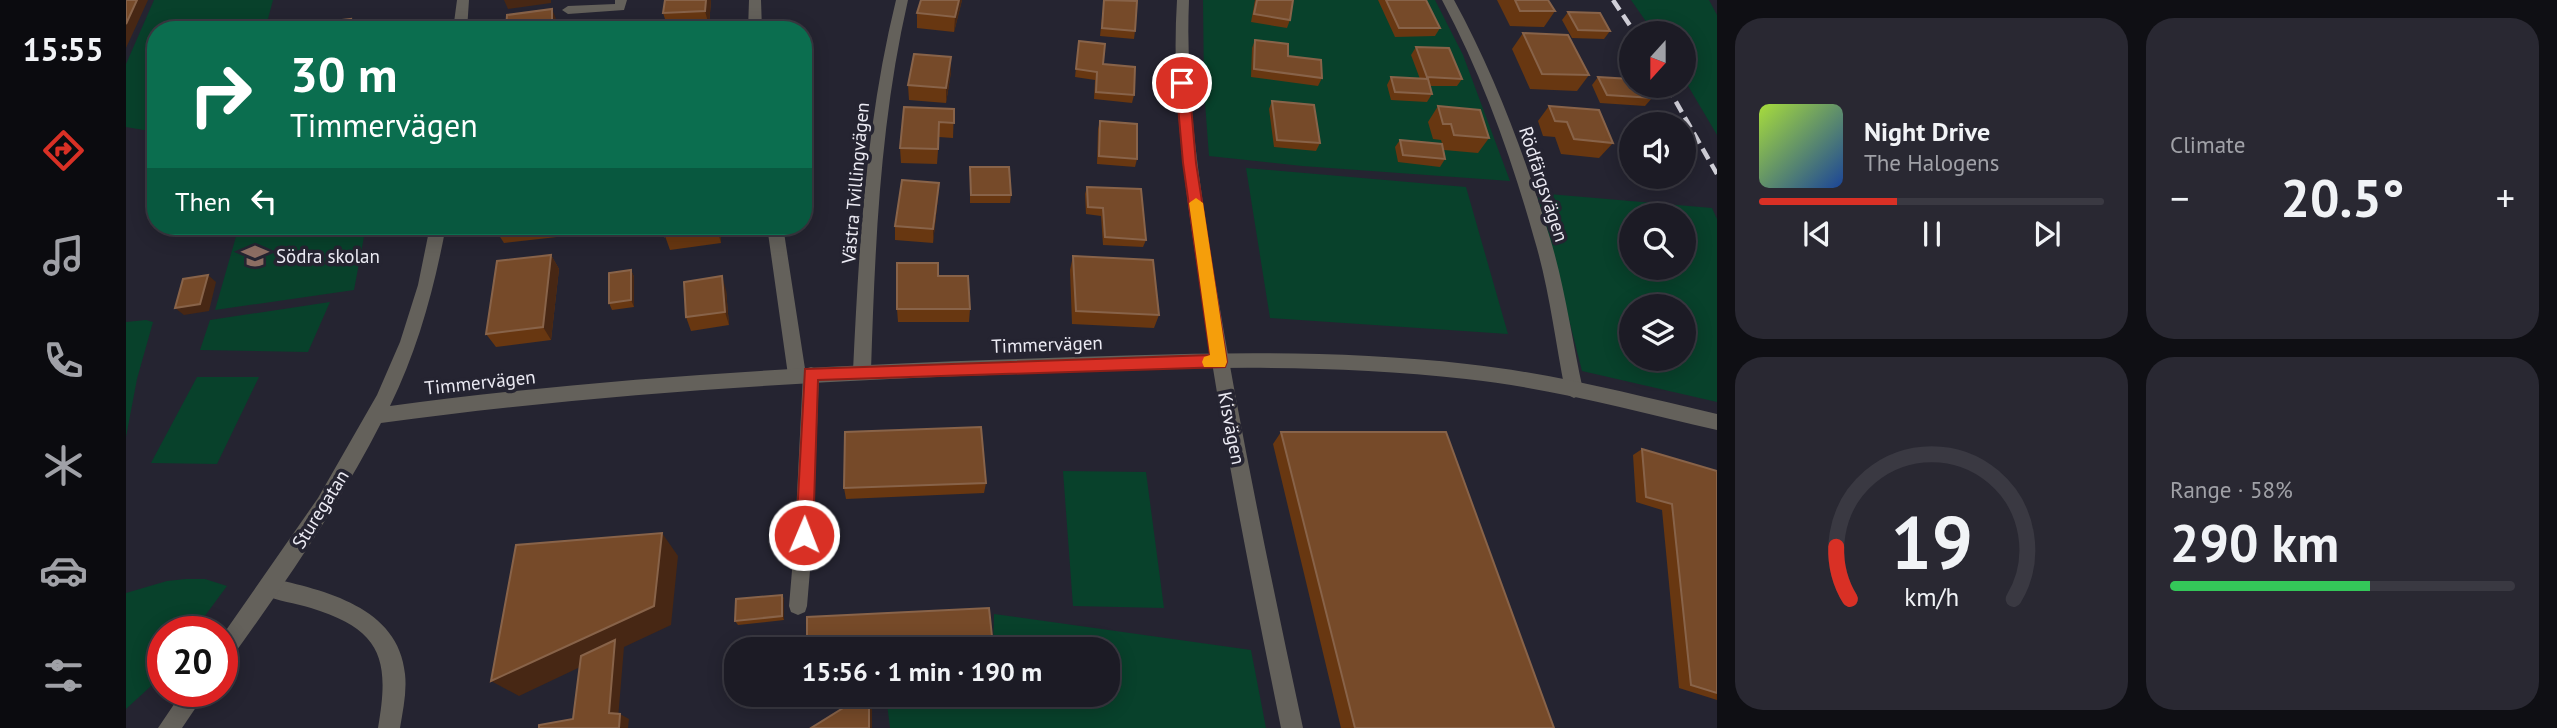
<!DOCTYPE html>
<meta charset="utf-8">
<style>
:root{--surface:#1c1b25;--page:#292832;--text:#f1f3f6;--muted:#a0a1a7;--line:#3a3942;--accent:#d93025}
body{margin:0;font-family:"PT Sans",sans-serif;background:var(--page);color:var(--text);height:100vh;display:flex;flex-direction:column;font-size:26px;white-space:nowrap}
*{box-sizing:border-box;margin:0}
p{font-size:23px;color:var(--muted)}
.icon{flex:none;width:38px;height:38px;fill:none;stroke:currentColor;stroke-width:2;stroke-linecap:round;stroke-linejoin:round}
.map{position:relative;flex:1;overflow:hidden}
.panel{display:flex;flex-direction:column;gap:18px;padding:18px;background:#0f0f14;width:840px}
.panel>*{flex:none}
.guide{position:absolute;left:21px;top:21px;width:665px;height:214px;border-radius:28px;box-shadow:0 4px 18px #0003,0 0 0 2px var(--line);background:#0b6e4f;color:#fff;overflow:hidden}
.needle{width:46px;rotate:201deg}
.fabs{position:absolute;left:1493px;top:21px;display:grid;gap:14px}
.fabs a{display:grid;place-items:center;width:77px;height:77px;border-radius:50%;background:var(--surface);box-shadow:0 4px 18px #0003,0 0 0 2px var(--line);font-size:35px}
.speed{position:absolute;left:21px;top:616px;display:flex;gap:14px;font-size:35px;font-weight:700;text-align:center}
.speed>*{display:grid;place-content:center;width:91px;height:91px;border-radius:50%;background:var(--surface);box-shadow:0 4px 18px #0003,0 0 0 2px var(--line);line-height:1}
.speed .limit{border:10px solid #d22;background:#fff;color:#111}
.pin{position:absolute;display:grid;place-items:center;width:60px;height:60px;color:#fff;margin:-30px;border:4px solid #fff;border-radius:50%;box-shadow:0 2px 7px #0007}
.me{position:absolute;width:77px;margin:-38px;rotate:1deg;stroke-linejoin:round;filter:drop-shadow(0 0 5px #0008)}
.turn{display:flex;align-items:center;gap:24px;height:147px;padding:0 28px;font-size:32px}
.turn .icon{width:91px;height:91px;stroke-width:2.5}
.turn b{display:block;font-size:49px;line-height:60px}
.then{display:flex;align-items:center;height:66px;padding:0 28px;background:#0003;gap:14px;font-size:26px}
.big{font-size:52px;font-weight:600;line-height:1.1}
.panel .widget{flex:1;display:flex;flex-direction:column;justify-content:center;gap:10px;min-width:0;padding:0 24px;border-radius:28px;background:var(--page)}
.panel .dial{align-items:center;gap:0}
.dial svg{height:182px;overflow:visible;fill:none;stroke:var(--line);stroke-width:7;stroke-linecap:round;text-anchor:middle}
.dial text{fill:var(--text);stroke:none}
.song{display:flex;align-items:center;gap:21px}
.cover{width:84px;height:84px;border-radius:10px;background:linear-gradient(135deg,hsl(80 70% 55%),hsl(220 70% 35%))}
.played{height:7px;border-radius:4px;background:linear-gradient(90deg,var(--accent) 40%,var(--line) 40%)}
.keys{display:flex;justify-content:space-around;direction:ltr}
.heat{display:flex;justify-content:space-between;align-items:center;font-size:38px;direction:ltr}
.charge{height:10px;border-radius:5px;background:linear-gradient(90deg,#34c759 58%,var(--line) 0)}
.panel .tiles{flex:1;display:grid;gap:18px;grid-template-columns:repeat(2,1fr)}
.trip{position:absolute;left:598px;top:637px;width:396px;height:70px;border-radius:28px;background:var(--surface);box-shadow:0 4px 18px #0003,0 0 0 2px var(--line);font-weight:600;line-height:70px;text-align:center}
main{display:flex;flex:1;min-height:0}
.dock{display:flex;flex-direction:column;width:126px;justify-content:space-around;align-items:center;background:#0b0b0f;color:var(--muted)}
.dock .icon{width:49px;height:49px}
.dock .selected{color:var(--accent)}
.dock b{font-size:32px;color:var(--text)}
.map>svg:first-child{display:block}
.green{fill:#08412b;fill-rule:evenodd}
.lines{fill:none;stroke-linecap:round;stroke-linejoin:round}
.service{fill:#64615b;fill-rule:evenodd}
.minor{fill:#64615b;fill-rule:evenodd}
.tertiary{fill:#64615b;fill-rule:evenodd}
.rail{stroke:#d0cfd8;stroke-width:4.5;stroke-dasharray:12 6;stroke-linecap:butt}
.wall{fill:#683711}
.shaded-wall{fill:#472714}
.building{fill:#764a29;stroke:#886349;stroke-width:2}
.route{fill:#d93025;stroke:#8d1f18;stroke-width:2}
.slow{fill:#f59e0b}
.labels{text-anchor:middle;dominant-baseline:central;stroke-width:7;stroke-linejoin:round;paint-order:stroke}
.street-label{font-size:19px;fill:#ebeaf3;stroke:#252431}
.poi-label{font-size:19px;fill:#ebeaf3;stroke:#252431;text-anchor:start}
</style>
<main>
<nav class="dock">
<b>15:55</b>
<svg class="icon selected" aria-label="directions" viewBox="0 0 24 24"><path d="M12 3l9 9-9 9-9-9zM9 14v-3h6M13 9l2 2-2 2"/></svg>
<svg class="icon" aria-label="music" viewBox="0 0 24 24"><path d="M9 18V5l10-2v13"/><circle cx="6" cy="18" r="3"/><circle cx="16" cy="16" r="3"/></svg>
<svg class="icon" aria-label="phone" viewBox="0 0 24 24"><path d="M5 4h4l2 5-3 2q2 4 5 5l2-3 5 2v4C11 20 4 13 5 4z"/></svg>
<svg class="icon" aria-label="climate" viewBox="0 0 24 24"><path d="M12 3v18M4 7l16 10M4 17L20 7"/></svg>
<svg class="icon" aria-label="car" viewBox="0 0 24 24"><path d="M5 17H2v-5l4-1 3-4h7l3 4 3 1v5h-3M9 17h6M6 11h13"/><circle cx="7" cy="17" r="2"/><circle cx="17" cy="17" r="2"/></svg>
<svg class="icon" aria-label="filters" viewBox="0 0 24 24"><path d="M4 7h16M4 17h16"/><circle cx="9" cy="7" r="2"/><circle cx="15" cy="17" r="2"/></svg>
</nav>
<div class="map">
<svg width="1591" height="728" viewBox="0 0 1591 728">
<rect width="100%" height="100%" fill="#252431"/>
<path class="green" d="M28,0H147L139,30H30V132L0,127V64Z
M1077,0H1129L1126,22L1158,0H1309L1337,55L1384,181L1176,166L1083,156L1078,89Z
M1505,0H1583L1591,15V135L1558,79V33H1528Z
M1120,168L1340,187L1382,334L1144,318Z
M1411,193L1586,208L1591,219V402L1456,371ZM1505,215H1558V268H1505ZM1505,306H1558V359H1505Z
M113,226H240L228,290L89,310Z
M204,302L182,352L74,350L84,320Z
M20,320L27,322L11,379L0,437V322Z
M71,377H133L91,464L25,463Z
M937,471L1020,472L1038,608L947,606Z
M60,579H79L101,586L67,632H37V675L0,709V593L41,581Z
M868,614L1125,650L1140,728H764L760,695H982V649H867Z"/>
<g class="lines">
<path class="service" d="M489,0H501L498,10L442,14L436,10L442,6L489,4Z
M685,367L691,369L693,374L687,535L681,606L679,612L672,615L665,612L663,606L669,535L677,374L679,369Z"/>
<path class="minor" d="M623,0H635L636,30H622Z
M770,0H782C754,122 749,246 745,371L742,376L736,378L730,376L727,371C733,246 740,122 770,0Z
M1051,0H1063C1059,95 1074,187 1089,280C1114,430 1145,579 1177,728H1155C1125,579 1095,430 1073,279C1059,186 1045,94 1051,0Z
M1316,0H1328C1369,75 1399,156 1424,238C1439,287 1446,340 1457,390L1454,395L1448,398L1442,395L1439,390C1429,340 1423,287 1408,238C1385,156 1356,75 1316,0Z
M641,226H657L680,375L677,380L671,383L665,380L662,375Z
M144,578C198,590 273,607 279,674C281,692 277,710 274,728H252C264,659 256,630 185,608C169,603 152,601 137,595L134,588L137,581Z"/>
<path class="tertiary" d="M331,0H343L341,30H327Z
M304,226H320C308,289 292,349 264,406C472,378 682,366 892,359C1042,354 1192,347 1341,364C1426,373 1508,395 1591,414V430C1508,411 1425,388 1340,379C1192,362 1043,368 894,374C680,381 467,394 255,423C212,507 158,585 103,661L96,664V636L192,498L251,395L274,342L292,285Z
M57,691H81L56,728H32Z"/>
<path class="rail" d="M1487,0L1509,33
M1541,86L1591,174"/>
</g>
<path class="wall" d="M585,0L583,26L542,28L537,13Z
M795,0H836L828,32L791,28V13Z
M978,0L1009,31L1008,39L974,36Z
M1129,0H1167L1164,20L1161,28L1125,22Z
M1252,0H1300L1314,28L1309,36L1269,37Z
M1371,0H1422L1429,11L1418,27L1384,26Z
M1442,12L1484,31L1478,39L1446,38L1436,20Z
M1397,33L1463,75L1451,91L1404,89L1386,49Z
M1129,40L1162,56L1196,78L1192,86L1125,77L1126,48Z
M953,41L977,64L1008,95L1006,103L968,99L969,80L949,77Z
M1290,47L1336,79L1331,86H1304L1306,94L1301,102L1265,100L1261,85L1265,77L1294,79L1285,55Z
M825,72L820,103L783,100L782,85Z
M1472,77L1526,98L1519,106L1474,103L1466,85Z
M1146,101L1194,143L1190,151L1148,147L1143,109Z
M1312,106L1363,138L1352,153L1318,150L1315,140L1307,139L1302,122Z
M1423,106L1487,143L1473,158L1435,154L1429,137L1417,136L1412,121Z
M828,109L827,138L813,137L811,164L775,163L774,148Z
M974,121L1011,159L1009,167L971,164L972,129Z
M1274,140L1319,159L1314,167L1272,162L1269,147Z
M844,167L885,195L884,203H844Z
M1512,177H1551L1547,180Z
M813,183L812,197L807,243L769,240V226Z
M961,187L1020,240L1017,247L977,245L975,216L960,214L959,194Z
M370,226H432L431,237L378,243L369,229Z
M594,226L595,243L544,250L539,236Z
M425,255L433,269L425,340L370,347L360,334Z
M947,256L1033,315L1028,328L946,324L944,270Z
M505,270L508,277V307L486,310L483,303Z
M600,290L603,325L565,331L560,317Z
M771,309H844L843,322H772Z
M1155,432L1428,728H1215L1147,444Z
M1516,449L1591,471V700L1553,688L1536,510L1510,502L1507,455Z
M860,483L858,493L720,499L718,488Z
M656,595L658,599V620L612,625L609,621Z
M867,646L866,649H681Z"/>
<path class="shaded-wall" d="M11,0H22L0,48V24Z
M378,0H425V3L382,9Z
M580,0H585L583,26L579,11Z
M833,0H836L828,32L829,17Z
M426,9L432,24V30H426Z
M225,19L232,30H223Z
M825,57V72L820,103V88Z
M813,183L812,197L807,243V229Z
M425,226H432L431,237Z
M591,226H594L595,243L591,229Z
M425,255L433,269L425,340L417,327Z
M505,270L508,277V307L505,300Z
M82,275L90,282L83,311L58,315L49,308Z
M596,276L600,290L603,325L599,312Z
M536,533L552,556L545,625L498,647L492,719L483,713L488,651L393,696L365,681Z
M656,595L658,599V620L656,616Z
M743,695L746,705V728H743Z
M494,714L503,719L502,728H493Z"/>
<path class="building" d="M0,0H11L0,24Z
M539,0H580L579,11L537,13Z
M795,0H833L829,17L791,13Z
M978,0L1011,1L1009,31L976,28Z
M1131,0H1167L1164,20L1128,14Z
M1260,0H1300L1314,28H1273Z
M1389,0H1422L1429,11H1394Z
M426,9V30H380L381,15Z
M1442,12L1474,13L1484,31L1452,30Z
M225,19L223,30H156L157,27Z
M511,24L510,30H482L483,25Z
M1397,33L1442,35L1463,75L1416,74Z
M1129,40L1162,44V56L1195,60L1196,78L1128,69Z
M953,41L979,44L977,64L1009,67L1008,95L970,92L971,72L950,69Z
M1290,47L1323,48L1336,79L1301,77Z
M788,54L825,57L820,88L782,85Z
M1265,77L1302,79L1306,94L1269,92Z
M1472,77L1505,79V86H1520L1526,98L1481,95Z
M1146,101L1188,105L1194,143L1151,140Z
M1312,106L1354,110L1363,138L1328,135L1325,124H1317Z
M1423,106L1473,110L1487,143L1448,139L1441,122L1429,121Z
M778,107L828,109V123L813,122L812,149L774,148Z
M974,121L1011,124V159L973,156Z
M1274,140L1316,144L1319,159L1277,155Z
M844,167H883L885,195H845Z
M776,180L813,183L807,229L769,226Z
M961,187L1015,189L1020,240L979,237L977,208L962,207Z
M370,226H397L369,229Z
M539,226H591V229L539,236Z
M425,255L417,327L360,334L371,261Z
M947,256L1027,260L1033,315L950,311Z
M771,263H812V276H842L844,309H771Z
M505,270V300L483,303V273Z
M82,275L74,304L49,308L57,279Z
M596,276L599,312L560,317L558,282Z
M855,427L860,483L718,488L719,432Z
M1155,432H1320L1428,728H1229Z
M1516,449L1591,471V693L1565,685L1546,504L1520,497Z
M536,533L528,606L365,681L390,545Z
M656,595V616L609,621L610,599Z
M863,608L867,646L790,649H681V617Z
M489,640L483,713L494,714L493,728H413V725L447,719L455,656Z
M738,695H743V728H685Z"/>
<path class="route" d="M1056,79L1063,83L1070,163L1101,362L1099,367L692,380L687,535L685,541L678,543L672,541L670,535L679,369L1084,355L1057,163L1050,83Z"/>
<path class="slow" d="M1070,198L1077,203L1101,362L1099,367H1078L1076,362L1078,357L1084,355L1063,203Z"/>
<defs>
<g id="school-bare" transform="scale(2.1)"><path d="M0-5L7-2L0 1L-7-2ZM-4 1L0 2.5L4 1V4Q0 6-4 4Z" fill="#8d6e63" stroke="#252431" stroke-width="2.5" paint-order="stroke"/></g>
</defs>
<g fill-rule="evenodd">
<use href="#school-bare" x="129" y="256"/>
</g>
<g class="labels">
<g class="street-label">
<text transform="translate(729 183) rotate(-85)">Västra Tvillingvägen</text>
<text transform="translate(1418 184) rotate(72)">Rödfärgsvägen</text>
<text transform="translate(921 344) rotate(-2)">Timmervägen</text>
<text transform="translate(354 382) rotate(-6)">Timmervägen</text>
<text transform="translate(1106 428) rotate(79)">Kisvägen</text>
<text transform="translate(194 509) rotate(-58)">Sturegatan</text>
</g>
<g class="poi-label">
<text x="150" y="256">Södra skolan</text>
</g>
</g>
</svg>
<div class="fabs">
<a><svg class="needle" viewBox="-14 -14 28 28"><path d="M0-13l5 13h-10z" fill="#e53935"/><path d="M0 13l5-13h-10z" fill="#a0a1a7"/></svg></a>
<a><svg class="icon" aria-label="sound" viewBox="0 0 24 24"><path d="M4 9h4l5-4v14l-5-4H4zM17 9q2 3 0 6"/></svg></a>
<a><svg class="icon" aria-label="search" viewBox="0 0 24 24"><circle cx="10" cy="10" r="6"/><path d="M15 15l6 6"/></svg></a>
<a><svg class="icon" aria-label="layers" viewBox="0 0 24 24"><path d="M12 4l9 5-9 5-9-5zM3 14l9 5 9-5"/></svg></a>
</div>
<div class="speed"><div class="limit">20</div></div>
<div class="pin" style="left:1056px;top:83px;background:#d93025"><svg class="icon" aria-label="arrive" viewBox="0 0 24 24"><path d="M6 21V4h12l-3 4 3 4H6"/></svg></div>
<svg class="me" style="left:678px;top:535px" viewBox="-20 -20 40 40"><circle r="17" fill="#d93025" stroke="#fff" stroke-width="3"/><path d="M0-11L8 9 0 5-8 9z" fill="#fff"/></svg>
<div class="trip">15:56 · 1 min · 190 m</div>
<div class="guide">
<div class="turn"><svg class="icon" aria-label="right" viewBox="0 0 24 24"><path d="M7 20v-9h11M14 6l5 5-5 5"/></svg><div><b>30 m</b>Timmervägen</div></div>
<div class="then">Then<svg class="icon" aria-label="left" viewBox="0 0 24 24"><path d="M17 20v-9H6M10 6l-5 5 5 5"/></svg></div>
</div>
</div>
<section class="panel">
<div class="tiles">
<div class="widget">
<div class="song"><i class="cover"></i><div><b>Night Drive</b><p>The Halogens</p></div></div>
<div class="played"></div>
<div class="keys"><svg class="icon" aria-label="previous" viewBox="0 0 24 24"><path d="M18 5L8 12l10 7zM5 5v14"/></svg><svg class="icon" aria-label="pause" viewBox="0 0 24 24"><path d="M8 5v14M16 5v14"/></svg><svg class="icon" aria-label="next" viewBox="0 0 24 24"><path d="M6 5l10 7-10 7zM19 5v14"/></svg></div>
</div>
<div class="widget"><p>Climate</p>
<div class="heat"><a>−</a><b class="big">20.5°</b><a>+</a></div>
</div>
<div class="widget dial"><svg viewBox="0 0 100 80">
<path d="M14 69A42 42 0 1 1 86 69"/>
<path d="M14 69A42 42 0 0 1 8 46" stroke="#d93025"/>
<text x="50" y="56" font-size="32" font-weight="700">19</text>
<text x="50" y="72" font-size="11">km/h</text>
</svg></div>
<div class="widget"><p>Range · 58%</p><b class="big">290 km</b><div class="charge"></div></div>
</div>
</section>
</main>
